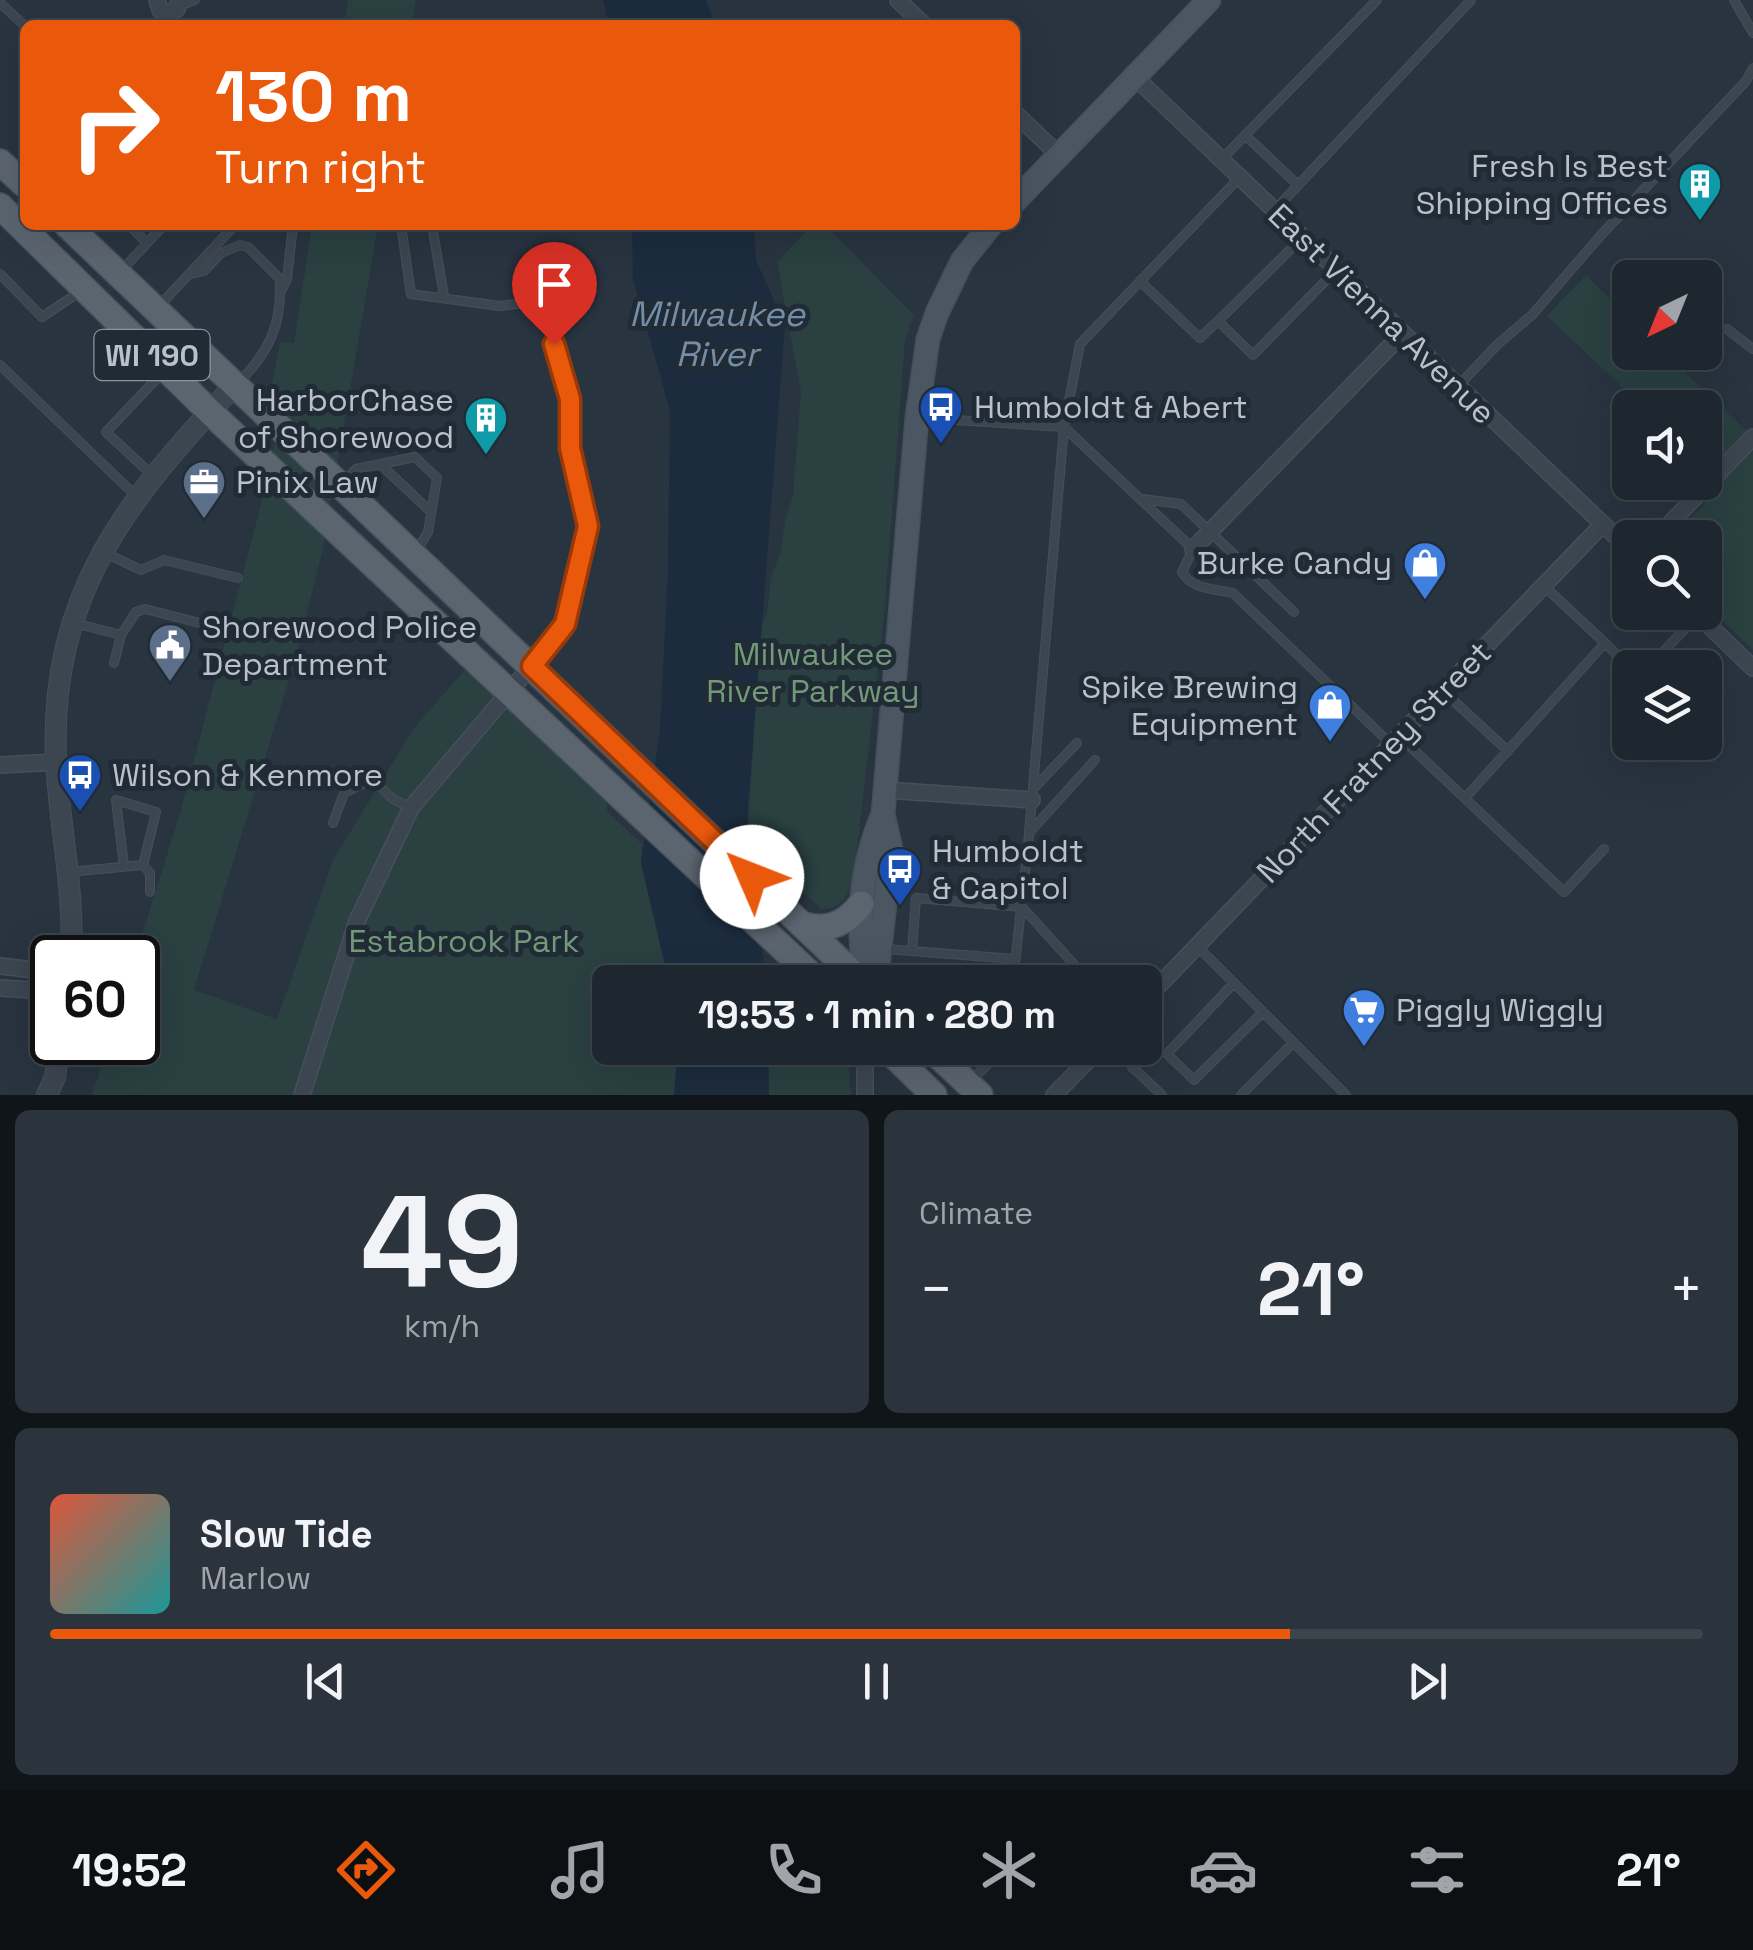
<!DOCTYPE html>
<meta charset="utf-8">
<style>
:root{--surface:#1e2730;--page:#2b333c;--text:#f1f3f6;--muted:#a1a5ab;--line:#3c444c;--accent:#ea580c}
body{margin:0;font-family:"Space Grotesk",sans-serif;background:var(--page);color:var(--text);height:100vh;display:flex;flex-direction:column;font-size:38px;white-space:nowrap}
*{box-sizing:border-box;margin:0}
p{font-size:32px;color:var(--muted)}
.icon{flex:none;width:55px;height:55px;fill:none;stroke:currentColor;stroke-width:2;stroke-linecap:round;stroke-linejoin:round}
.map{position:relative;height:1095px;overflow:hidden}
.sheet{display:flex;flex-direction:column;gap:15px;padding:15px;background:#10151a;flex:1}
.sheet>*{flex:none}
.hud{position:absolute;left:20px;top:20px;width:1000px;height:210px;border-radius:15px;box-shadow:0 10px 40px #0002,0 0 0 2px var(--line);background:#ea580c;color:#fff;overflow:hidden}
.needle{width:65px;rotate:223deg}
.tools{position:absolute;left:1612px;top:260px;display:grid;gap:20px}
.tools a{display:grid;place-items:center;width:110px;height:110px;border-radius:15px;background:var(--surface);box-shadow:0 10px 40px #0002,0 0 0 2px var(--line);font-size:50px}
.speed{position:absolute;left:30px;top:935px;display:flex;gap:20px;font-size:50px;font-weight:700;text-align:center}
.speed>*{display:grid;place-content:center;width:130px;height:130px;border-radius:50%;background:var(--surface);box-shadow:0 10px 40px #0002,0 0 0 2px var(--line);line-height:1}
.speed .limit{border:5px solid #111;border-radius:15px;background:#fff;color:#111}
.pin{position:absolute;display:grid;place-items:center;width:85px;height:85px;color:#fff;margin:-102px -42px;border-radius:50% 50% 50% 0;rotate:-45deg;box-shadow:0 0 10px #0007}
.pin .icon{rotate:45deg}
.me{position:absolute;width:110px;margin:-55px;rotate:314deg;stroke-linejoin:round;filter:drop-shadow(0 0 8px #0008)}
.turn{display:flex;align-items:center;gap:35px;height:210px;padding:0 30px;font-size:45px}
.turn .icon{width:130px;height:130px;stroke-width:2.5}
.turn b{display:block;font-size:70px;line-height:85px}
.big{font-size:75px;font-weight:600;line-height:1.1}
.sheet .widget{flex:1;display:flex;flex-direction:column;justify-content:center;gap:15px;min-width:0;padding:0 35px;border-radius:15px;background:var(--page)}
.sheet .dial{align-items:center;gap:0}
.dial b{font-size:130px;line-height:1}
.song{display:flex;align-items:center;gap:30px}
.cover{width:120px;height:120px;border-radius:15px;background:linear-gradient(135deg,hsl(10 70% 55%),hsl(180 70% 35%))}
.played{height:10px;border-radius:5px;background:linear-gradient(90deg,var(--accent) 75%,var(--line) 75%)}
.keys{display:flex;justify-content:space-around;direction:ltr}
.heat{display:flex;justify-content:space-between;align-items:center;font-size:55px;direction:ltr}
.sheet .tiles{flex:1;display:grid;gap:15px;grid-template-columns:1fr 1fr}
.widget:last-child{grid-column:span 2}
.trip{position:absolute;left:592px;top:965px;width:570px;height:100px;border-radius:15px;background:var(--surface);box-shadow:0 10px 40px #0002,0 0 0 2px var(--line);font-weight:600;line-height:100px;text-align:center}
.dock{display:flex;height:160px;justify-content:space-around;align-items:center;background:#0c1013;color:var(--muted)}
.dock .icon{width:70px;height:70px}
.dock .active{color:var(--accent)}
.dock b{font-size:45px;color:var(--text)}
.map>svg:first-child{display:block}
.green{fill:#2a4041}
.water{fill:#1c2c3e}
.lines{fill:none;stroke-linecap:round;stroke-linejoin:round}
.service-casing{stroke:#464f5a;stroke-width:10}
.minor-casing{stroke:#464f5a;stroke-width:18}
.tertiary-casing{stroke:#464f5a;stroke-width:22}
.secondary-casing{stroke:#464f5a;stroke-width:25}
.primary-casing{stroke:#464f5a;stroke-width:28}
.service{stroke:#3c4650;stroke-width:8}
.minor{stroke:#3c4650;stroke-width:15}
.tertiary{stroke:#3c4650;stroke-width:20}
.secondary{stroke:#4b5663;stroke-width:22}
.primary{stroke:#5b6570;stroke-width:25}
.route-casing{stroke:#983908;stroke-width:25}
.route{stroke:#ea580c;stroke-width:18}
.labels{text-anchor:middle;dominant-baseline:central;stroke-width:10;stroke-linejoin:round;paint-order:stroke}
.shield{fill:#212b36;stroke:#8b949e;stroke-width:2.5}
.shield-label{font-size:30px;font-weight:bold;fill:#b9c1ca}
.poi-label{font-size:32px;fill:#b9c1ca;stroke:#212b36;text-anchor:start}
.street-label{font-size:32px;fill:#b9c1ca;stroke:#212b36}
.park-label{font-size:32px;fill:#729a78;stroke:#212b36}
.water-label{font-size:35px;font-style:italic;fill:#758ea7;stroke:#212b36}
</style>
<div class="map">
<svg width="1753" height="1095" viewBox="0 0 1753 1095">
<rect width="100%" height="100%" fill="#283440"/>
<path class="green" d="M348,0H416L412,25H344Z
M312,225H378L323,548L297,654L194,990L277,1019L333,860L414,728L467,667L607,803V811L642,844L641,863L669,982H610V1048H678L674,1095H92L109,1043L138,1042L135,957L181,810L264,493L282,406L270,394L280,342L294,343Z
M812,225H825L914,315L905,340L884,617L853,884C845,899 840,909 821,909L756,846L748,827L754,733L751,644L767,614L771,578L781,550L785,521L793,496L801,392L777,262Z
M1586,275L1630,318V352L1665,353L1753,437V650L1705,604V538L1672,537L1724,484L1705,466V408L1643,407L1547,316Z
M768,1048H847L851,1095H769Z"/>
<path class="water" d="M603,0H706L715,25H609Z
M632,225H754L756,260L785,325L747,820L766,982H669L641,863L660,730L668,569L670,411L633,279Z
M678,1048H768L769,1095H674Z"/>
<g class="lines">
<g class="service-casing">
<path id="service" d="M1734,0L1753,33
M0,3L25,26
M179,6L195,0
M1245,135L1298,185
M1221,160L1377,0
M1274,211L1471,0
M129,225L147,243
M401,225L411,294L500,306L542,301L570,399V448L588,526L565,625L534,663
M432,225L444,296
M1302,238L1218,321L1253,355L1336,270
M121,271L164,225
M0,274L42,317L81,291
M189,274L204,271L221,253L240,245L248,247L280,279C282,324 270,351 239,382
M1140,281L1200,338L1218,321
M282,289L287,279L293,225
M160,305L235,225
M1727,329L1753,349
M0,365L137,497
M1458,386L1498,344L1532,315L1601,235L1746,81L1753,68
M922,418L1064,427L1193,549L1182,572C1191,589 1215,589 1233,593L1390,743
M380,464L431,512
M152,475L106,432L163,372
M344,482L356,469L415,457L437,478L428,532L417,551
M1142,499L1181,504L1294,612
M105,553L141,570L164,560L238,578
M1544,586L1605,643
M74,623L121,635L136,612L145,609L223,629
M114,663L121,635
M1648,668L1697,616
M1443,691L1508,751
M1399,736L1564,892L1604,849
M1033,789L1077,743
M1465,798L1605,643L1630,668
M333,823L344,793L372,779L393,799L411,808
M1029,833L1095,760
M143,865L150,873V892
M68,872L143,865L156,812L116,800L124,866
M1197,946L1346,1095
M885,949L1015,959
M912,951L916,898L1022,907L1090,982
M1013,982L1028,845L1064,427L1080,344L1240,177
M1234,983L1167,1054L1194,1080L1263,1012
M1132,1067L1162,1095
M972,1080L1004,1048
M1241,1095L1293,1043"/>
</g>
<g class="minor-casing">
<path id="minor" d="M157,0L160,10L167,13L177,9L179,0
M898,0L924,25
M1135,77L1630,550
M1015,113L1060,156
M1656,538L1753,437
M1193,549L1403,333
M1695,612L1753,668
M0,765L56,762
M885,790L1032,800
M0,966L52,972
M0,988L47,991L52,988
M1145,1000L1603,524
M302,1095L357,921L411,808L531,666
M865,1095V1048
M1054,1095L1100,1048"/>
</g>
<g class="tertiary-casing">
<path id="tertiary" d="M71,958C75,891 59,825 56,759C49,594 128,498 235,385
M47,1095L55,1077L60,1042"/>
</g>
<g class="secondary-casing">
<path id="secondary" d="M1015,201L1209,0
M866,982C856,927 860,866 883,814
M869,982L878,967L891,849L883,814L917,417L928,339L937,313L962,261L991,225"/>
</g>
<g class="primary-casing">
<path id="primary" d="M0,162L25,185
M0,206L210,412L819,982
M67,225L862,982
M801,924C826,932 845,925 861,904
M886,1048L934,1095
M930,1048L980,1095"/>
</g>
<use href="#service" class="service"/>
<use href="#minor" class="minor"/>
<use href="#tertiary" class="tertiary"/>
<use href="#secondary" class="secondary"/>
<use href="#primary" class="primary"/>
</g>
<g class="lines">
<g class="route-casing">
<path id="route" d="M554,344L570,399V448L588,526L565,624L532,666L752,877"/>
</g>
<use href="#route" class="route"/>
</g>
<defs>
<g id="building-pin" transform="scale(2.25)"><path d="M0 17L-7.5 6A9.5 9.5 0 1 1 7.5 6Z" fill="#0f9aa8" stroke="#212b36"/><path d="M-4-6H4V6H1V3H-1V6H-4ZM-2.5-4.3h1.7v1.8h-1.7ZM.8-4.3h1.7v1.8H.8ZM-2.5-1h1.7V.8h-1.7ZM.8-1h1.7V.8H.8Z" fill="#fff"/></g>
<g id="bus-pin" transform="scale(2.25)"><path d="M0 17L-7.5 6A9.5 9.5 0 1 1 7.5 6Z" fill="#1a4fb4" stroke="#212b36"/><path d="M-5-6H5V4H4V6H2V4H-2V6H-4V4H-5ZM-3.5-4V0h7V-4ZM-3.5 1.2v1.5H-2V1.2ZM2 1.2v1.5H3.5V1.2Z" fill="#fff"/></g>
<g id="office-pin" transform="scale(2.25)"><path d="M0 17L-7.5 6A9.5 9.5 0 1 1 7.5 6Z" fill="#5c6f8a" stroke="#212b36"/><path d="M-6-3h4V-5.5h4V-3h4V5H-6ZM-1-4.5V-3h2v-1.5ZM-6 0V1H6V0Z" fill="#fff"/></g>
<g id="shop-pin" transform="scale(2.25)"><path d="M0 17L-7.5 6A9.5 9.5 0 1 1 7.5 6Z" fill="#3f7fe0" stroke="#212b36"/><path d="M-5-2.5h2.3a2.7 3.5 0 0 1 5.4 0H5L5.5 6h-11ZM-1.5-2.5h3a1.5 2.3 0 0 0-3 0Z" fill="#fff"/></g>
<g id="civic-pin" transform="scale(2.25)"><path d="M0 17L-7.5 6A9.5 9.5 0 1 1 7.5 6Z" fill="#5c6f8a" stroke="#212b36"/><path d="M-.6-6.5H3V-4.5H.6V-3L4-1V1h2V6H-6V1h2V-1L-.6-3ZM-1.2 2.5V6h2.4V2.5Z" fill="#fff"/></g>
<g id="supermarket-pin" transform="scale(2.25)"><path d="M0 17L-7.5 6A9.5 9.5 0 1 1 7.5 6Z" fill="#3f7fe0" stroke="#212b36"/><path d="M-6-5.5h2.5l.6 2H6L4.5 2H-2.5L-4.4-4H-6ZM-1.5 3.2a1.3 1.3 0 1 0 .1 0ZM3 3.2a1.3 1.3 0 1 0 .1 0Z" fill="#fff"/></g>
</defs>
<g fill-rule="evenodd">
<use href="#building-pin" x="1700" y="184"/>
<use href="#bus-pin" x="941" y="407"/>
<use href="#building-pin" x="486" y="418"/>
<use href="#office-pin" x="204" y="482"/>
<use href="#shop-pin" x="1425" y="563"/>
<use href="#civic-pin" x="170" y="645"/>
<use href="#shop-pin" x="1330" y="705"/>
<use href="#bus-pin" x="80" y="775"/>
<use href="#bus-pin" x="900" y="869"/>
<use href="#supermarket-pin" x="1364" y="1010"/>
</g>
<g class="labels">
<rect class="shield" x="94.5" y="330" width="115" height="50" rx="8"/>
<g class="shield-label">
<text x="152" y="355">WI 190</text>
</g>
<g class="poi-label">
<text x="1668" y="166" text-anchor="end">Fresh Is Best<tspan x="1668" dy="37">Shipping Offices</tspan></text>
<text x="454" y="400" text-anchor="end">HarborChase<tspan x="454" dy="37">of Shorewood</tspan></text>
<text x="974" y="407">Humboldt &amp; Abert</text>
<text x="236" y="482">Pinix Law</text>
<text x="1392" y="563" text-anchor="end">Burke Candy</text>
<text x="202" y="627">Shorewood Police<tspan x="202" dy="37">Department</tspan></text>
<text x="1298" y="687" text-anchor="end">Spike Brewing<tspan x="1298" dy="37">Equipment</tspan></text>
<text x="112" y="775">Wilson &amp; Kenmore</text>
<text x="932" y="851">Humboldt<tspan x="932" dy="37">&amp; Capitol</tspan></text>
<text x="1396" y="1010">Piggly Wiggly</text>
</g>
<g class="street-label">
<text transform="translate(1382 314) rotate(44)">East Vienna Avenue</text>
<text transform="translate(1374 762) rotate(-46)">North Fratney Street</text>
</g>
<g class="park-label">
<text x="813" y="654">Milwaukee<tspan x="813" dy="37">River Parkway</tspan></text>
<text x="464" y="941">Estabrook Park</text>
</g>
<g class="water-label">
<text x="717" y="314">Milwaukee<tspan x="717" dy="40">River</tspan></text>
</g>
</g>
</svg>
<div class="tools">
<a><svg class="needle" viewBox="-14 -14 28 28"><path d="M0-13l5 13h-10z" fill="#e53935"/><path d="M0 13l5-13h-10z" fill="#a1a5ab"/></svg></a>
<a><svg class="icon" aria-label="sound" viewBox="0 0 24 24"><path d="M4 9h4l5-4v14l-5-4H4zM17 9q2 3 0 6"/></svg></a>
<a><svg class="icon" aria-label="search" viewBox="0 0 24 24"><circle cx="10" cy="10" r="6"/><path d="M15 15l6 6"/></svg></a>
<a><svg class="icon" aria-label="layers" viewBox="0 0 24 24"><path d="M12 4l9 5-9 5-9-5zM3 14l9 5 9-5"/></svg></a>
</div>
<div class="speed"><div class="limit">60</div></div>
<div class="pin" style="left:554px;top:344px;background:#d93025"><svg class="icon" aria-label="arrive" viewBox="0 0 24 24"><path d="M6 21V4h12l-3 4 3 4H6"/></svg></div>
<svg class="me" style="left:752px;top:877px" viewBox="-20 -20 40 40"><circle r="19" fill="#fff"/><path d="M0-13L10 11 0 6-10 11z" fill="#ea580c"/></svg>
<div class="trip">19:53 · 1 min · 280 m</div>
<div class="hud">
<div class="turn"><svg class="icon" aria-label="right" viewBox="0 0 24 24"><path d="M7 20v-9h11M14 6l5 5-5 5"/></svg><div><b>130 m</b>Turn right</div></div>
</div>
</div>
<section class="sheet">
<div class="tiles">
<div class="widget dial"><b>49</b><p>km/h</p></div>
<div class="widget"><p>Climate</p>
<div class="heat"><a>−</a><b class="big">21°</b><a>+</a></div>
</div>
<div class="widget">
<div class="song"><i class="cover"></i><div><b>Slow Tide</b><p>Marlow</p></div></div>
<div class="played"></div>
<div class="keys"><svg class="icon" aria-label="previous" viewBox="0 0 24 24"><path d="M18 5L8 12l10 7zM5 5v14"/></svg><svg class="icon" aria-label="pause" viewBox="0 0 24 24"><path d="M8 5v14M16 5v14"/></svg><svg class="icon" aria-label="next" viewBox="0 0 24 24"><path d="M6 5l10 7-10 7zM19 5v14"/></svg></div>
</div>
</div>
</section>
<nav class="dock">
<b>19:52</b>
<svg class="icon active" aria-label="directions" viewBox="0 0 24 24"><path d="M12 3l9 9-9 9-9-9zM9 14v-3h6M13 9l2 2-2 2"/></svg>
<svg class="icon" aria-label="music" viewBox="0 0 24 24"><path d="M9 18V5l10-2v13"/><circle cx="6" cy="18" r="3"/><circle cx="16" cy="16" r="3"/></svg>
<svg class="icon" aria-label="phone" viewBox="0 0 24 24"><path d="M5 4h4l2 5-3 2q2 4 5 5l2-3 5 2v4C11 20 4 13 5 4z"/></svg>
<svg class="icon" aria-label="climate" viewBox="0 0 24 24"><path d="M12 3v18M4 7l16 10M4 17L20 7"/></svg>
<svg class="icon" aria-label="car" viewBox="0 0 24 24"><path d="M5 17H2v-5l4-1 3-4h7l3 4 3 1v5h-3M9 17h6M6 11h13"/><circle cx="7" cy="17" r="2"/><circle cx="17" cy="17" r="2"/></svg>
<svg class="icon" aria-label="filters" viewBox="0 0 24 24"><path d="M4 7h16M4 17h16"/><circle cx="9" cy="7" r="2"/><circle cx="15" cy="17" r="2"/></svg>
<b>21°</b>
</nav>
